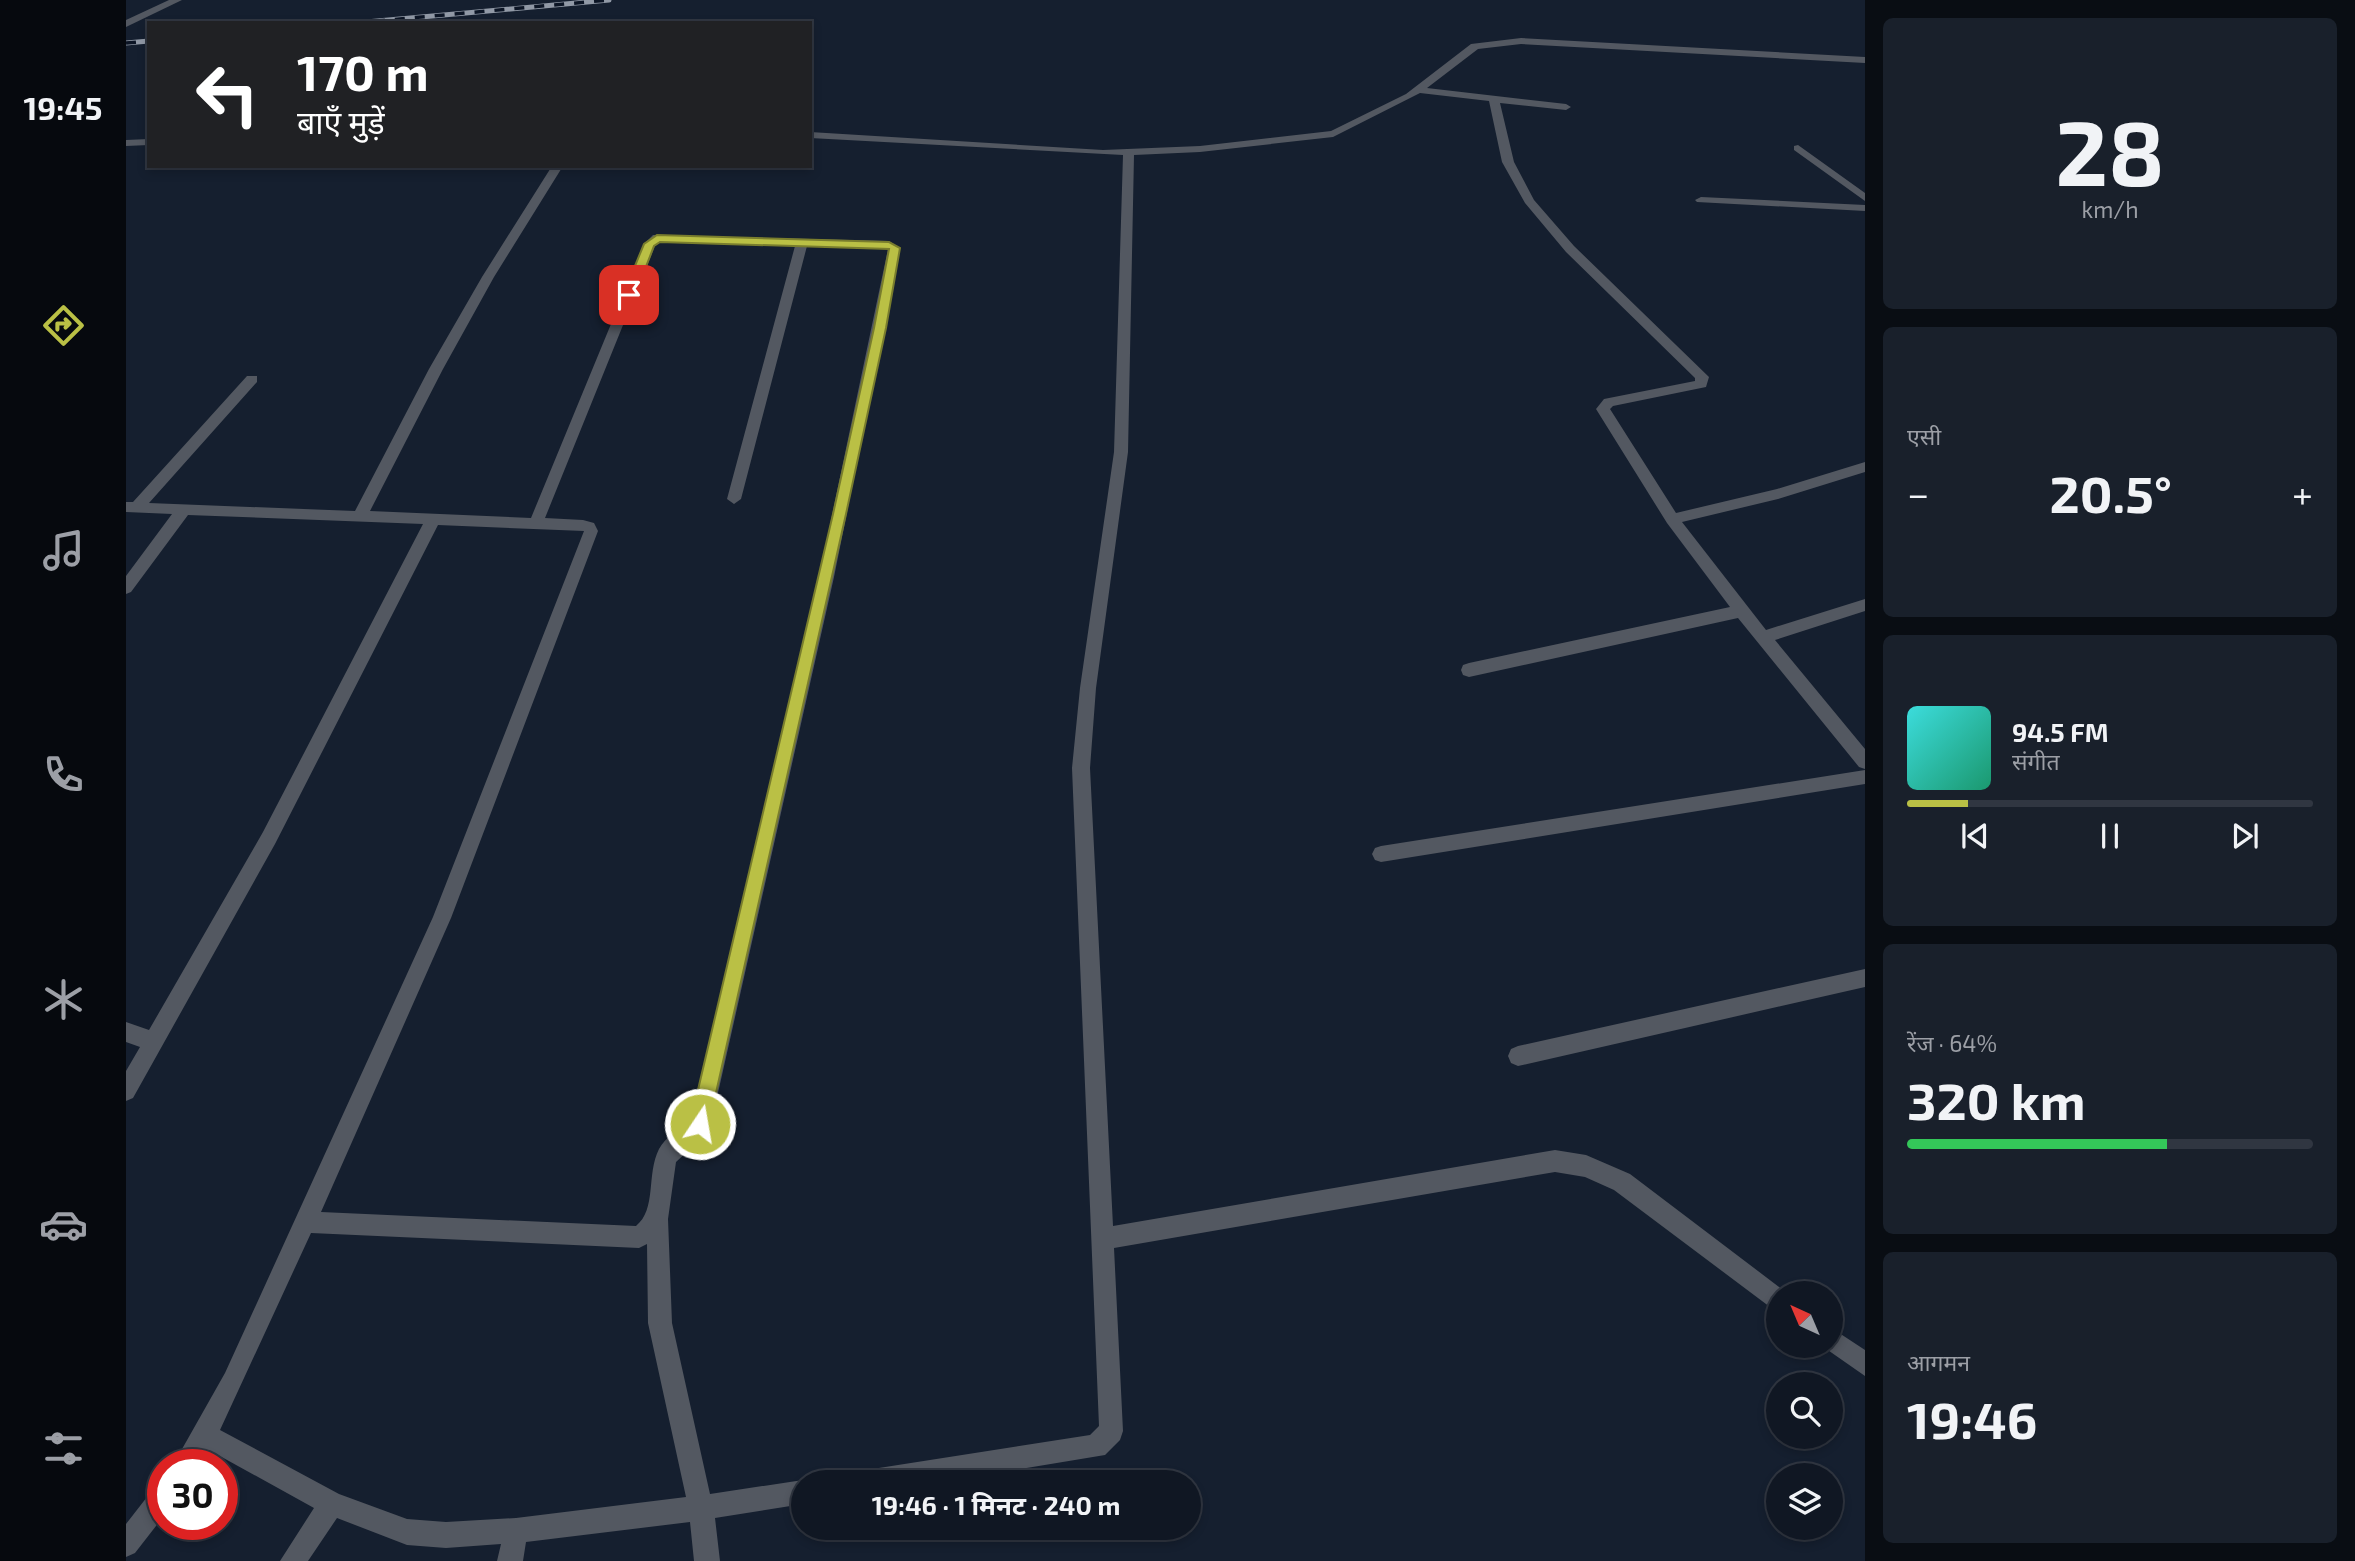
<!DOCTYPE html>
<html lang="hi">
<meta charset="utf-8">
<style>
:root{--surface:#101723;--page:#19202b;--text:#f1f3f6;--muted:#9c9fa6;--line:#303641;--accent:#bac045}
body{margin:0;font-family:"Exo 2","Noto Sans Devanagari",sans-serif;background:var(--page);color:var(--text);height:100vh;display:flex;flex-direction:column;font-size:26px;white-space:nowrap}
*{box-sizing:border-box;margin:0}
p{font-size:23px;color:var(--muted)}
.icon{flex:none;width:38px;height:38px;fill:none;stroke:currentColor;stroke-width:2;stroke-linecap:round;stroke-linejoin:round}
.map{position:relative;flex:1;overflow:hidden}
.sheet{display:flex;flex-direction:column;gap:18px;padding:18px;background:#090d13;width:490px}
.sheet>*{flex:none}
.banner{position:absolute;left:21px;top:21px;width:665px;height:147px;border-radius:0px;box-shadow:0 4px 10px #0003,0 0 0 2px var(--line);background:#202124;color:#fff;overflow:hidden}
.needle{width:46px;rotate:316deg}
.controls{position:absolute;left:1640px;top:1281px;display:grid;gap:14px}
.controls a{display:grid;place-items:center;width:77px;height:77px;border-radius:50%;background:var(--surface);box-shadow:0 4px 10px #0003,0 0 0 2px var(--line);font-size:35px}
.speed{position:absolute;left:21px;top:1449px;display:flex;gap:14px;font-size:35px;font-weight:700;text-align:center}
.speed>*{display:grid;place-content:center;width:91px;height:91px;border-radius:50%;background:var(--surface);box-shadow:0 4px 10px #0003,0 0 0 2px var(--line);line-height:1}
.speed .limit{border:10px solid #d22;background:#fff;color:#111}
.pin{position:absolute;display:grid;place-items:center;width:60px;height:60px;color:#fff;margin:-30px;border-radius:14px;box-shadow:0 4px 10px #0006}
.me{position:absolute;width:77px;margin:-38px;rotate:12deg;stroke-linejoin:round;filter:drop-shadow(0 0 5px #0008)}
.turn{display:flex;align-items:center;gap:24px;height:147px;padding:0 35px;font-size:32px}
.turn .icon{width:91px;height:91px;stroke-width:2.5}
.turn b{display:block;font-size:49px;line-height:60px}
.big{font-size:52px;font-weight:700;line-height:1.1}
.sheet .widget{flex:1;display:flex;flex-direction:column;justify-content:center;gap:10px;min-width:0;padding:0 24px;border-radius:10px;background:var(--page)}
.sheet .dial{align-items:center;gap:0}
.dial b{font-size:91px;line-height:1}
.song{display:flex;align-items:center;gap:21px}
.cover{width:84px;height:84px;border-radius:10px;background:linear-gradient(135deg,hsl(180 70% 55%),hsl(160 70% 35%))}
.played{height:7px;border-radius:4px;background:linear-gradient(90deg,var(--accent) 15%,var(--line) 15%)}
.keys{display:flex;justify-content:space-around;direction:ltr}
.heat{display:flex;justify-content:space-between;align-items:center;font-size:38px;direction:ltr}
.charge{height:10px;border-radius:5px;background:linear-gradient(90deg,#34c759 64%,var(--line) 0)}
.trip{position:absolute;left:665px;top:1470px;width:410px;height:70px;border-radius:35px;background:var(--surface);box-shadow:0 4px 10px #0003,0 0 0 2px var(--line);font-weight:700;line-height:70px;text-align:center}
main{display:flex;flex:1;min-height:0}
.dock{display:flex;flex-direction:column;width:126px;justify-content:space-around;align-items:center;background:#06090e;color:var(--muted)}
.dock .icon{width:49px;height:49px}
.dock .selected{color:var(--accent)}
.dock b{font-size:32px;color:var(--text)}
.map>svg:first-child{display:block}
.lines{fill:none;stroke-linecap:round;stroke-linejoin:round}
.service{fill:#535861;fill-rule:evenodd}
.minor{fill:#535861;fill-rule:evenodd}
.tertiary{fill:#535861;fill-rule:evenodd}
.rail-casing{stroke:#9199a6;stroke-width:5}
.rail{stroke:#0c1525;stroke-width:3.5;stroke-dasharray:10;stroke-linecap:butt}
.route{fill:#bac045;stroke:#797d2d;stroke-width:2}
</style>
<main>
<nav class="dock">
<b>19:45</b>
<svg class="icon selected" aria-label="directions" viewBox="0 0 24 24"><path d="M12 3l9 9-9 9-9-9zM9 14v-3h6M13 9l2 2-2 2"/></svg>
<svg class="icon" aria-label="music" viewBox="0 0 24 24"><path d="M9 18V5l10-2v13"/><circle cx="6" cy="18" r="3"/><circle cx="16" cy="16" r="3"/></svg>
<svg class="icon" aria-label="phone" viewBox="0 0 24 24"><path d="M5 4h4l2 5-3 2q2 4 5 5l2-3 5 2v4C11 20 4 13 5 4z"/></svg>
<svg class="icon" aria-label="climate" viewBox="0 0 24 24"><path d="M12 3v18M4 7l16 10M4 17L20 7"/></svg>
<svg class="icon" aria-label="car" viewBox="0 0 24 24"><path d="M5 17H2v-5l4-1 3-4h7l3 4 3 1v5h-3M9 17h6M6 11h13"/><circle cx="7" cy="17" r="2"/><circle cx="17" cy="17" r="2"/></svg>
<svg class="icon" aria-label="filters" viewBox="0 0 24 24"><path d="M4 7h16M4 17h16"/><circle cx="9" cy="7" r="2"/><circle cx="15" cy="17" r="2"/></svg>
</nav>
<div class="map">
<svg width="1739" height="1561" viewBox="0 0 1739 1561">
<rect width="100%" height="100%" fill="#151f2f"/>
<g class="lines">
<path class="service" d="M1672,145L1739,193V201L1668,150V146Z
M1575,197L1739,205V211L1571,202L1569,200Z"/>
<path class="minor" d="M1395,38L1739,57V63L1395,44L1352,49L1301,88L1440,104L1445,107L1440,110L1374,103L1388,162L1408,200L1448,246L1583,377L1580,387L1487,406L1484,409L1550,513L1651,489L1739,462V472L1652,499L1556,522L1640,630L1739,599V611L1649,640L1739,749V769L1733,767L1612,618L1343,677L1337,675L1335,670L1337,665L1343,663L1604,607L1541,523L1470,409L1478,399L1569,381V378L1440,252L1399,203L1376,162L1363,101L1294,93L1207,137L1074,152L1008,155L1002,452L970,688L964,768L987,1226L1429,1150L1460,1155L1504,1174L1661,1293H1652V1310L1644,1307L1488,1190L1459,1177L1429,1172L988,1248L997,1431L994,1440L979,1455L817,1482H728L731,1473L740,1470L964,1435L973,1426L946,768L954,688L988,452L997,155L684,138V132L977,150L1074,146L1205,131L1280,94L1345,44Z
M23,139V145L0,146V140Z
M426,166H437L368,277L317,369L244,511L405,518L518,244L527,235L763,241L774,248L708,577L585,1124L578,1136L550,1162L542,1219L546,1323L584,1494L677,1480L683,1482H677V1504L589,1518L594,1561H568L564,1522L400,1542L397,1561H371L375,1544L320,1548L281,1545L211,1518L182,1561H154L188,1508L83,1450L74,1465H47L99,1373L307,917L458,531L312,525L149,844L7,1098L0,1101V1071L14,1047L0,1042V1022L23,1030L137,832L297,524L62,515L5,592L0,594V576L46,514L0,512V502H7L121,376H131V382L23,503L229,511L303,369L356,277ZM534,242L669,246L601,499L608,504L615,499L681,246L762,249L693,577L565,1119C554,1129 540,1136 533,1149C520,1175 531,1209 510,1226L195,1212L325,918L472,531L468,523L457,520L419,518L529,246ZM185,1233L513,1248L521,1244L522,1323L560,1497L390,1518L320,1522L281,1519L213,1494L94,1430Z
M1739,770V784L1255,862L1249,860L1246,854L1249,848L1255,846Z
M1739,969V987L1392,1066L1385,1063L1382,1056L1385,1049L1392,1046Z
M1704,1327L1739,1350V1376L1696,1346H1704Z
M37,1485V1517L9,1553L0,1557V1524L28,1488Z"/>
<path class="tertiary" d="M43,0H56L0,27V20Z"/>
<g class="rail-casing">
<path id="rail" d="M229,23L483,0
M0,43L23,41"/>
</g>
<use href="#rail" class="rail"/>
</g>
<path class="route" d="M531,235L763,242L774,248L760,328L720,514L583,1124L581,1130L574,1133L567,1130L564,1124L707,514L748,328L763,249L534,242L528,246L509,295L499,298L497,295L518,244Z"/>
</svg>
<div class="controls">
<a><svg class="needle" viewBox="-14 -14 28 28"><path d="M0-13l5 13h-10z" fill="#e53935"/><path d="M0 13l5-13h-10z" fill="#9c9fa6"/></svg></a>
<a><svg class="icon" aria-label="search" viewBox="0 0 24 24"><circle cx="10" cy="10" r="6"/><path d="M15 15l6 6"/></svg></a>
<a><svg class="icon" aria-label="layers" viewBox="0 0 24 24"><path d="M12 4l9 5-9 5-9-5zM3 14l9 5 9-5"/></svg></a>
</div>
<div class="speed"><div class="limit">30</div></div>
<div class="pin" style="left:503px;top:295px;background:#d93025"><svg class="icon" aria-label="arrive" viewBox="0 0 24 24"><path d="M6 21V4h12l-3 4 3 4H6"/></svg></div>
<svg class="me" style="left:574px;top:1124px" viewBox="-20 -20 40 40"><circle r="17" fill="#bac045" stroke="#fff" stroke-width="3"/><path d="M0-11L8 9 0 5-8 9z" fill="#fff"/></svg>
<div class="trip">19:46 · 1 मिनट · 240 m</div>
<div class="banner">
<div class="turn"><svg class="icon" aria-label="left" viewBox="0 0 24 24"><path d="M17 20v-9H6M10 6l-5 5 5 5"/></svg><div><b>170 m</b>बाएँ मुड़ें</div></div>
</div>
</div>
<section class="sheet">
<div class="widget dial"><b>28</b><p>km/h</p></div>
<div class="widget"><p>एसी</p>
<div class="heat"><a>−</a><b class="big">20.5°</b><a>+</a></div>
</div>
<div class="widget">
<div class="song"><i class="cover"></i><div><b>94.5 FM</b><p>संगीत</p></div></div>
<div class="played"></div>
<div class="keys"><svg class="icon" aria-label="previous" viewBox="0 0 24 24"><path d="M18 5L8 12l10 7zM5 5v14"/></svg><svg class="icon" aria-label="pause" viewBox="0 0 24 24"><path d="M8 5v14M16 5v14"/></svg><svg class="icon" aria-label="next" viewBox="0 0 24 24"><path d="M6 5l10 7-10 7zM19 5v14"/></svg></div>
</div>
<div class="widget"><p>रेंज · 64%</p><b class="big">320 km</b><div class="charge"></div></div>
<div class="widget"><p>आगमन</p><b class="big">19:46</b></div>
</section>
</main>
